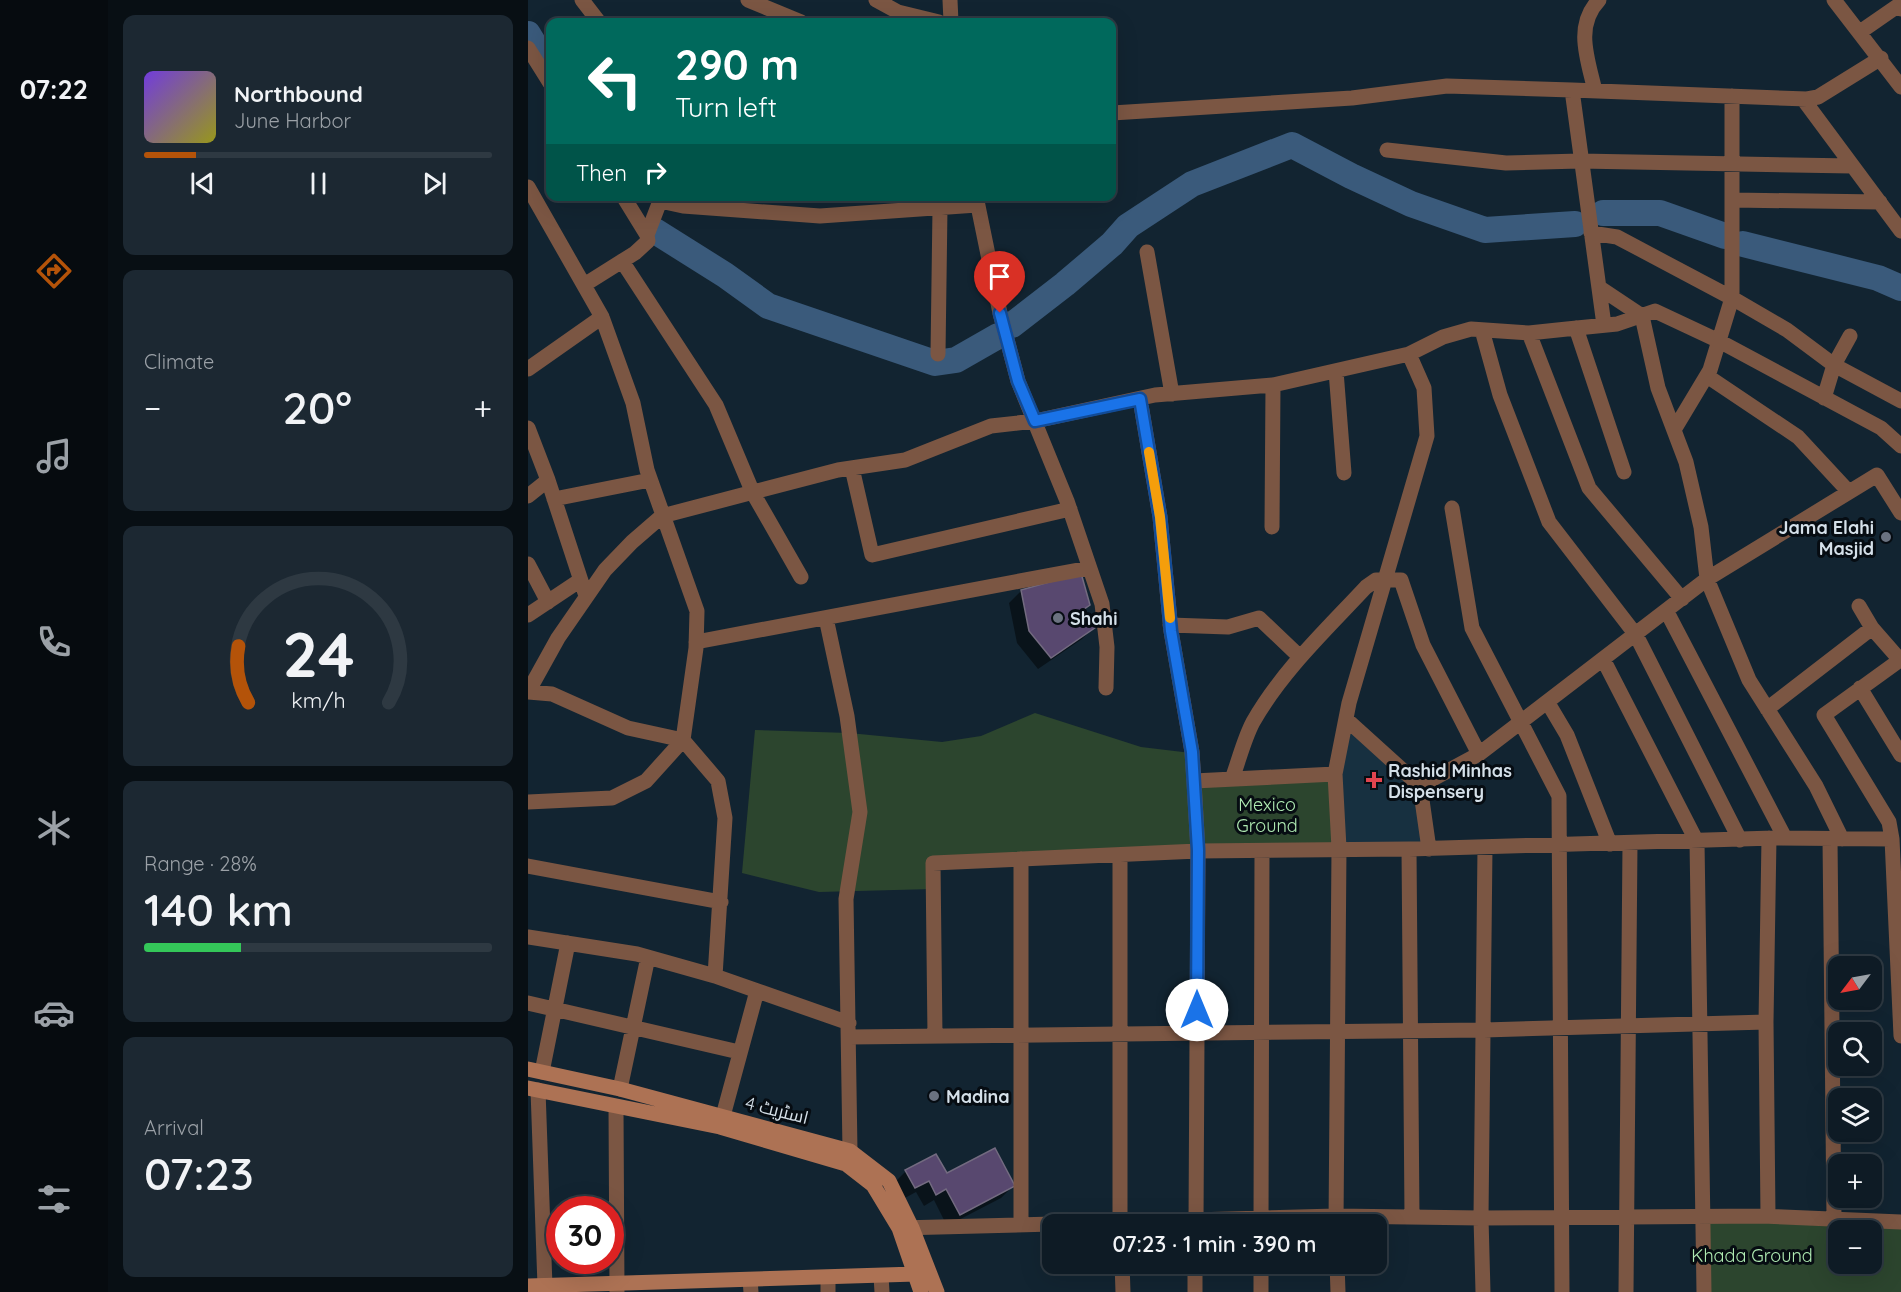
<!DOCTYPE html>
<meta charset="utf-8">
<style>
:root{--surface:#0e1b25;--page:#1c2832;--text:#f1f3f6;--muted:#9ba1a7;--line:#2e3942;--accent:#b45309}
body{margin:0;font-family:Quicksand,Cairo,sans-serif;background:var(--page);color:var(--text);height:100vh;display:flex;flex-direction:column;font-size:22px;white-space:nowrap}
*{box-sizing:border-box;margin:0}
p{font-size:20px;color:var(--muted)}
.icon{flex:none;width:33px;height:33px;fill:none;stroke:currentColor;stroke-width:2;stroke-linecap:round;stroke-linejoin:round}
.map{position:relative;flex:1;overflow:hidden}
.panel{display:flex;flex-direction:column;gap:15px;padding:15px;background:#080f14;width:420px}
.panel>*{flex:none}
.banner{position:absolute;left:18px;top:18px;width:570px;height:183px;border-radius:12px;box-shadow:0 6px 24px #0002,0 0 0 2px var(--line);background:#00695c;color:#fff;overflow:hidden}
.needle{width:39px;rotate:238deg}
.controls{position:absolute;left:1300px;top:956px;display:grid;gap:12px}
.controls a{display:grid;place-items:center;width:54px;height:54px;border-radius:12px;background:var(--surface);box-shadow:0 6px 24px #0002,0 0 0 2px var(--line);font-size:30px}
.speed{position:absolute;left:18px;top:1196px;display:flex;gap:12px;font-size:30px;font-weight:700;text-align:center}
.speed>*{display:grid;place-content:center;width:78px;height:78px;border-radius:50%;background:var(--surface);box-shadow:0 6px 24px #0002,0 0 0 2px var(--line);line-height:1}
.speed .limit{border:9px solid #d22;background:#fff;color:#111}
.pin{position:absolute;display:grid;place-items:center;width:51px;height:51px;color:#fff;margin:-62px -26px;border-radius:50% 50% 50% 0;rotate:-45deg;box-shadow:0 0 6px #0007}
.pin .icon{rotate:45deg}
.me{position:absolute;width:66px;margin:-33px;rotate:0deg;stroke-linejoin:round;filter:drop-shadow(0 0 4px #0008)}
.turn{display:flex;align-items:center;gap:21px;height:126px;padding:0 30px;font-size:27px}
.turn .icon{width:78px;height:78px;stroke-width:2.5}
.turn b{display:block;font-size:42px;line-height:51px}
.then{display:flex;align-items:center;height:57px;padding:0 30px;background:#0003;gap:12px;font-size:22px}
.big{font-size:45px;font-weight:600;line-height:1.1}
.panel .tile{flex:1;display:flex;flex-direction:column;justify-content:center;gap:9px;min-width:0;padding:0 21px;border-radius:12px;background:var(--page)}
.panel .dial{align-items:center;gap:0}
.dial svg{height:156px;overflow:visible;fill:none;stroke:var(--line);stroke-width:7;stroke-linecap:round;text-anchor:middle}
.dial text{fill:var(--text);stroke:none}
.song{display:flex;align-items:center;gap:18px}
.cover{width:72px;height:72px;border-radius:9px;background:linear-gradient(135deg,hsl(260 70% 55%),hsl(60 70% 35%))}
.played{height:6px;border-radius:3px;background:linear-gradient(90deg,var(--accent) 15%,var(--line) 15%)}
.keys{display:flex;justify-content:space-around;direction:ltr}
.heat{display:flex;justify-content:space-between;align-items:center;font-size:33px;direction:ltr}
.charge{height:9px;border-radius:4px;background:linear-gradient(90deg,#34c759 28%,var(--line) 0)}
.trip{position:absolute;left:514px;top:1214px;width:345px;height:60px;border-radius:12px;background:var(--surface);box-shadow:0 6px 24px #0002,0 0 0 2px var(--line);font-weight:600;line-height:60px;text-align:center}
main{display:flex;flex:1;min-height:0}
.tab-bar{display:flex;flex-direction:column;width:108px;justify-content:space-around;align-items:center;background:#060b0f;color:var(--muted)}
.tab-bar .icon{width:42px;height:42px}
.tab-bar .active{color:var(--accent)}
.tab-bar b{font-size:27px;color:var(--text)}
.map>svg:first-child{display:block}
.built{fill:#173040}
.green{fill:#2c452e;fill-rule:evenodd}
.shadow{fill:#0007}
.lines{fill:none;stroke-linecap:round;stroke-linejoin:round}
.river{stroke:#3a5a7b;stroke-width:26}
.building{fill:#58486f;stroke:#736b80;stroke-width:1.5}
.street{stroke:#7b5643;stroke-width:15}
.secondary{stroke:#ad7254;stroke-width:15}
.route-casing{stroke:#114b97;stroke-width:15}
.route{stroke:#1a73e8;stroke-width:10}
.slow{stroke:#f59e0b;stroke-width:10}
.worship-dot{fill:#6b7280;stroke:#060c12;stroke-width:2}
.health-dot{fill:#e0444e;stroke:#060c12;stroke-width:2}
.labels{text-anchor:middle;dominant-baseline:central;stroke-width:6;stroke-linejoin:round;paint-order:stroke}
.poi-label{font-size:18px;font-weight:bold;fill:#d5e0e9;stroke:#060c12;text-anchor:start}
.park-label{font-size:18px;fill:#afeab2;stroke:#060c12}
.street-label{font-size:18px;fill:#d5e0e9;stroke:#060c12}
</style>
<main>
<nav class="tab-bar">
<b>07:22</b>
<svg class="icon active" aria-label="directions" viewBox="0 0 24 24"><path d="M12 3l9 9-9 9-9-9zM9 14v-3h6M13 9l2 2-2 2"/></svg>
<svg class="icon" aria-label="music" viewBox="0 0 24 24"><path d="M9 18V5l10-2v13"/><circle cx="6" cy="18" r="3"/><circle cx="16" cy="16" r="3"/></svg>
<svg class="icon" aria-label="phone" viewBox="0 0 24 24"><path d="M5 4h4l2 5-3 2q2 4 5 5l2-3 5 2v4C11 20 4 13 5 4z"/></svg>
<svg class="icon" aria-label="climate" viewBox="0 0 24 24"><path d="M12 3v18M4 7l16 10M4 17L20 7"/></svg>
<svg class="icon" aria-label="car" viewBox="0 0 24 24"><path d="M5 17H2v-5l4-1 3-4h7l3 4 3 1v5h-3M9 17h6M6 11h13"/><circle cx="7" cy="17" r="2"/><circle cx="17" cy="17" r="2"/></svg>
<svg class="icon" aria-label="filters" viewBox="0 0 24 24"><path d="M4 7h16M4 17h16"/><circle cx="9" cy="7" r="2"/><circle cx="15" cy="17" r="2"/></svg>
</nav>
<section class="panel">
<div class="tile">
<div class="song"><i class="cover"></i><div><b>Northbound</b><p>June Harbor</p></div></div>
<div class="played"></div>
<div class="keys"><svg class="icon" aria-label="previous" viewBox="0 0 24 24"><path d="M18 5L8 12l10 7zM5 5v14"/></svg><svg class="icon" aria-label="pause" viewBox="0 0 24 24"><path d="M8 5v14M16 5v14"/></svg><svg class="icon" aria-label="next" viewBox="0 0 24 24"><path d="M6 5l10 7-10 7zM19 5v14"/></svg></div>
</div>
<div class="tile"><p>Climate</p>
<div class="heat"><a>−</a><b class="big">20°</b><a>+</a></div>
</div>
<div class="tile dial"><svg viewBox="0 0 100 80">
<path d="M14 69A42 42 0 1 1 86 69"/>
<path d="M14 69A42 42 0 0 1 9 40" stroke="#b45309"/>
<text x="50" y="56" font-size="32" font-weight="700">24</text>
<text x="50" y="72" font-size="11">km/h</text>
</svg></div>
<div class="tile"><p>Range · 28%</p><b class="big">140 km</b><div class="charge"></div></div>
<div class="tile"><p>Arrival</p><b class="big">07:23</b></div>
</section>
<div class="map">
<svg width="1373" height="1292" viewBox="0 0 1373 1292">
<rect width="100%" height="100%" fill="#122431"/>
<path class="built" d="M818,719L892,786L901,849L812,848L807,774Z"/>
<path class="green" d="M507,713L613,747L663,753L669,849L405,863V889L291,892L214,873L227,730L321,733L414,742L453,736Z
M807,777L812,848L670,850L668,782Z
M1176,1218L1373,1224V1292H1176ZM1311,1230H1344V1263H1311Z"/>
<path class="shadow" d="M493,591L560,605L554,611L566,627L554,639L510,669L489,643L481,603Z
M378,1171L418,1175L485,1186L473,1198L419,1226L406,1200L396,1206L388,1192L375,1199L366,1183Z"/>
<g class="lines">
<path class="river" d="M0,34L22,70
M1075,213H1132L1197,236
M127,231L197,275L240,306L407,363L428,360L470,336
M1215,244L1350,278L1373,288
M484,325L537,284L584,244L600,226L664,184L764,145L823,176L883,204L957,230L1047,224"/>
</g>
<path class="building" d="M553,573L562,605L555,610L568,627L523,658L501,631L493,590Z
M467,1148L487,1186L432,1215L418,1189L408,1195L401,1181L387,1188L377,1170L408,1154L419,1173Z"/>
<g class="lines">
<path class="street" d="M54,0L71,22
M220,0L273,22
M348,0L370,12L411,22
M422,0L423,22
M1306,0L1373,87
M1332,32L1371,5L1373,9
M0,48L22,83
M1067,91C1060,60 1046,26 1071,0
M1275,99L1373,231
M584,113L824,98L919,86L1044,90
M859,150L978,163L1052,161L1324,166
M0,187L74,317L105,403L119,470L169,611L168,648L155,740L190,781L197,818L187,976
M448,196L472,313L490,381L539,501L574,604L579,647L578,688
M1205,200L1352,202
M1063,233L1089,237L1204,298L1259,330L1306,365L1373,401
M119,235L132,201L155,206L292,216L449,205
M619,252L644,394
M94,261L188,405L225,493L273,577
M56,285L107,253L120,241L119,235L95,196
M1072,288L1114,316L1130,388L1158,462L1173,527L1179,579L1221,680L1288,786L1314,839
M1076,325L1044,90L1279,99L1290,97L1353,58
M1048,328L1096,472
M954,330L972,395L1021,522L1108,635L1212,840
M1001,333L1061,488L1154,599
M410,354L412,208
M0,369L74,317
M808,371L816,473
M1179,376L1270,437L1321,492
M1296,398L1306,365L1322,336
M612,399L632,517L643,631L664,752L666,781L670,851L668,1224
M0,428L20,480L58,596
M1146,430L1182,370L1204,298V96
M324,468L344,555L542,509
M0,496L20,480
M26,499L122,480
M924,508L944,628L1031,796L1034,1292
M744,527L745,385
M0,564L20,602
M1331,606L1344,628L1373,661
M1139,612L1257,838
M0,615L51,581
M298,618L319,716L332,812L318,899L322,1151
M642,625L700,627L731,618L772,657
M168,642L561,568
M1075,659L1169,842L1176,1292
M1372,660L1296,715L1361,822L1364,839L1373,1036
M1332,688L1373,755
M0,692L30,638L77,570L104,542L134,516L310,470L377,460L463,426L507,421L627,395L745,385L881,354L915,337L943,329L1001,333L1039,329L1089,324L1127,311L1191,341L1353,428L1373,446
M0,692L24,694L100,728L155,740L118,781L84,798L0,802
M1020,703L1039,735L1082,844
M1239,709L1344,628
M818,719L892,786L901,849
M704,779C711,760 716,739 725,722C754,671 798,630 838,587L848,580H873L895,645L951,754
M666,781L807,774
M892,786L951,754L1179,579L1349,475L1373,513
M1302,839L1306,1219
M881,849L884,1217
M592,855V1224
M0,866L193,902
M0,937L109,954L187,976L321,1023
M0,1003L211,1052
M407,1036L405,863L670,851L881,849L1246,838L1364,839
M321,1037L956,1030L1238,1022
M14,1072L40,943
M92,1089L120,957
M10,1090L17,1286
M88,1108L89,1292
M195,1116L229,991
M1240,1216L1238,1022L1241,838
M526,1224L808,1216L953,1218L1235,1216L1373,1222
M733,1224L734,851
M808,1224L811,848L807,774L821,703L899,436L896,388L881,354
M493,1225V859
M372,1228L525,1224
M594,1263L595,1292
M809,1263L810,1292
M353,1276L354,1292
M300,1278V1292
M222,1280L223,1292
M667,1292V1263
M733,1292V1263
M955,1292L953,1218L957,847
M1098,1292L1102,844"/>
<path class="secondary" d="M0,1069L92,1089L322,1151L361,1181L384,1228L409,1292
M0,1088L192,1127L318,1164L345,1185L371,1228L393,1292
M0,1286L388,1274"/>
</g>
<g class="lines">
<g class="route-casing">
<path id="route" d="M472,313L490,381L507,421L612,399L632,517L643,631L664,752L670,850L669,1010"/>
</g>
<use href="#route" class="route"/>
<path class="slow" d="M621,452L632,517L642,618"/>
</g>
<g class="worship-dot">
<circle cx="1358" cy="537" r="6"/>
<circle cx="530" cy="618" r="6"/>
<circle cx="406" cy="1096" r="6"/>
</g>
<path class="health-dot" d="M843 771h6v6h6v6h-6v6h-6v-6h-6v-6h6z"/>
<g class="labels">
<g class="poi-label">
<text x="1346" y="527" text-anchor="end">Jama Elahi<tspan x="1346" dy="21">Masjid</tspan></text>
<text x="542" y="618">Shahi</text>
<text x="860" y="770">Rashid Minhas<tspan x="860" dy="21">Dispensery</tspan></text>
<text x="418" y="1096">Madina</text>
</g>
<g class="park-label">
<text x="739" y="804">Mexico<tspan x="739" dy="21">Ground</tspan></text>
<text x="1224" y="1255">Khada Ground</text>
</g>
<g class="street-label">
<text transform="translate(249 1110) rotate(14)">اسٹریٹ 4</text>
</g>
</g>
</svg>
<div class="controls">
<a><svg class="needle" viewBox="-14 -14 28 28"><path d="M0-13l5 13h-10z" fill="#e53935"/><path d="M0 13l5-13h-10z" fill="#9ba1a7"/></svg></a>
<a><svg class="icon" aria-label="search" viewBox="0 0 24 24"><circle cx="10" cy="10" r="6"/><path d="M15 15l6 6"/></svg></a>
<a><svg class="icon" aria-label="layers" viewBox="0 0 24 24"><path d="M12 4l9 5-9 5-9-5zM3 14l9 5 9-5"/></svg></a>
<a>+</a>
<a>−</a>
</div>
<div class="speed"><div class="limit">30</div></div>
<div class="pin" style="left:472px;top:313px;background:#d93025"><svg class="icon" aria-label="arrive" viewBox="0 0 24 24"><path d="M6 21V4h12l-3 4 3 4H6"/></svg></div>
<svg class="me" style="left:669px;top:1010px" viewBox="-20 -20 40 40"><circle r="19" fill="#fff"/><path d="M0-13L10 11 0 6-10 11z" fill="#1a73e8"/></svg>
<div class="trip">07:23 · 1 min · 390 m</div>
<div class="banner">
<div class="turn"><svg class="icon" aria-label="left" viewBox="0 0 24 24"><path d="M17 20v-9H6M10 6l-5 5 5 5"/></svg><div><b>290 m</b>Turn left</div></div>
<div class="then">Then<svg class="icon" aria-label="right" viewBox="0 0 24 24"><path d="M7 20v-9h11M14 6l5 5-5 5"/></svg></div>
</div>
</div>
</main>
